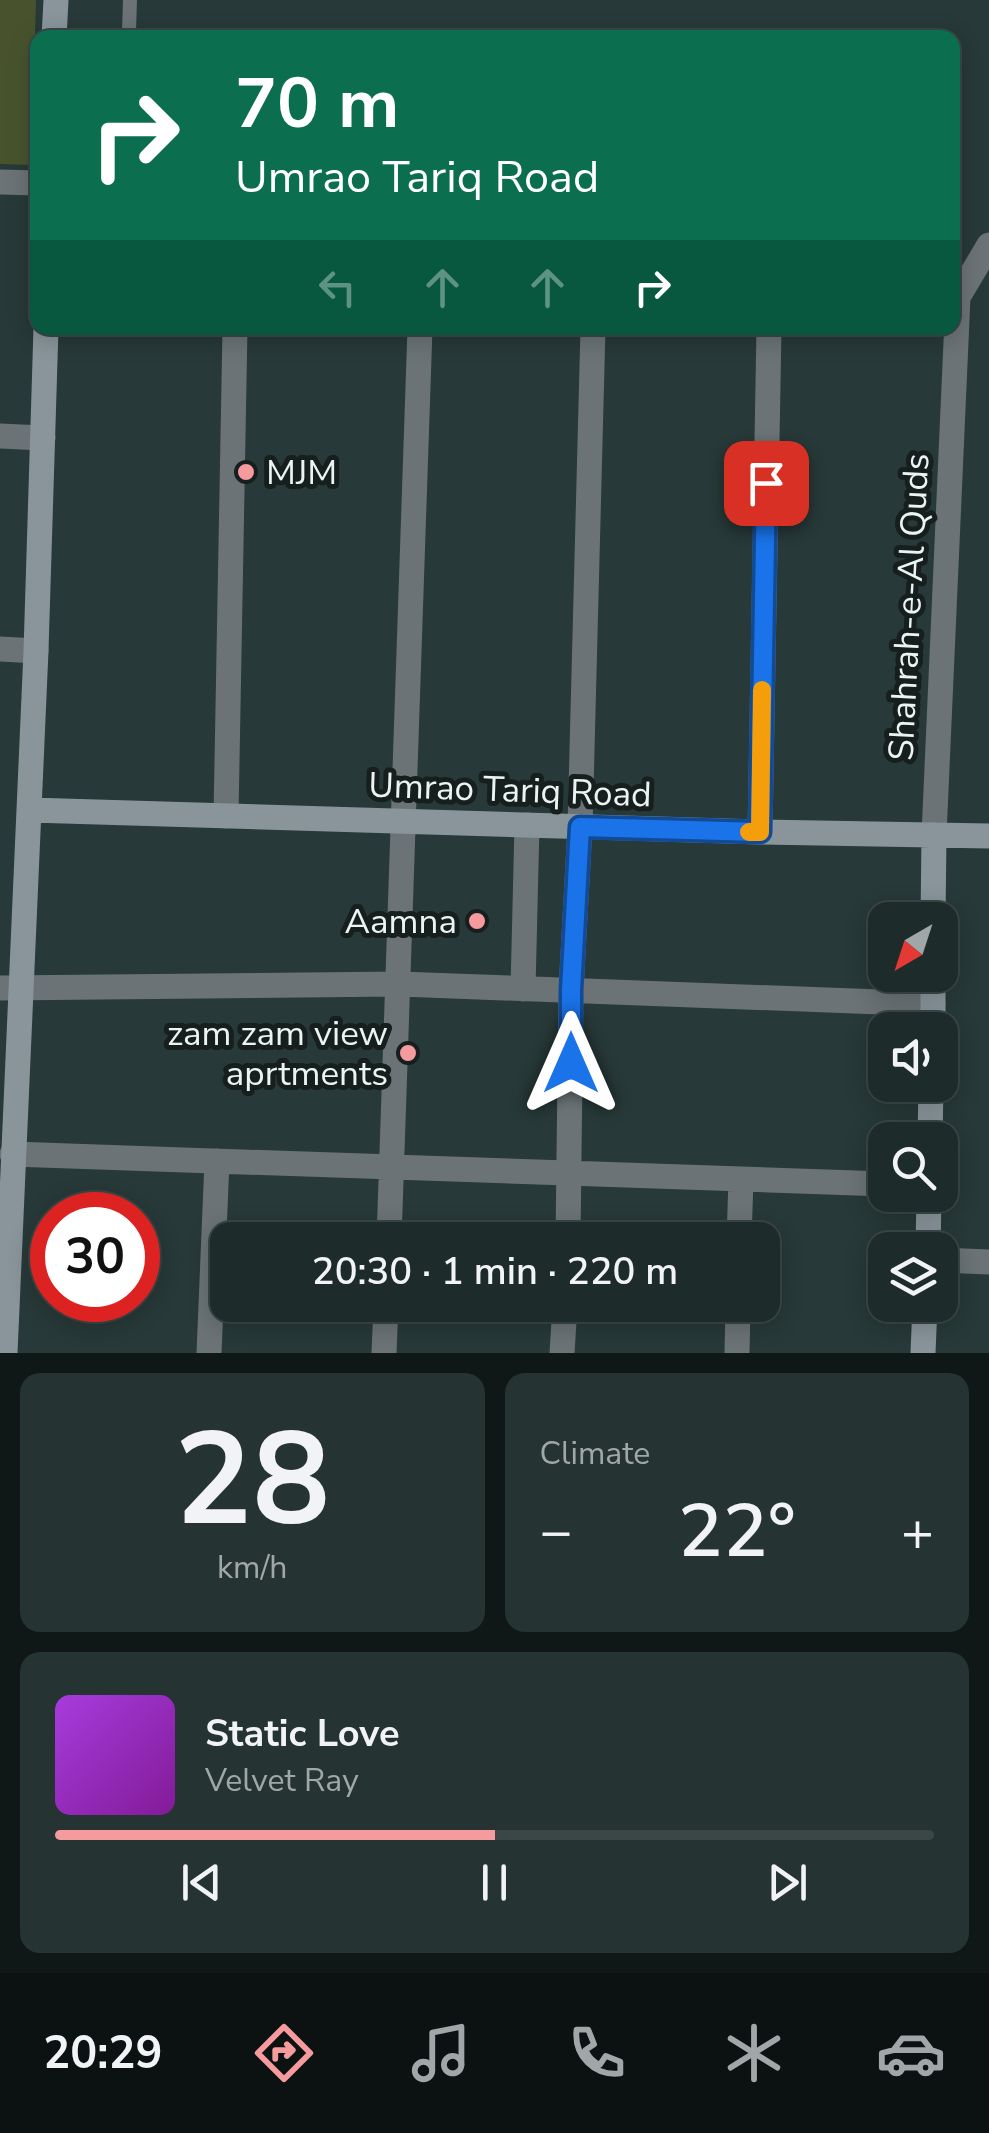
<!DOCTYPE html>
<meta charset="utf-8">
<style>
:root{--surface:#1d2b2a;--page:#253332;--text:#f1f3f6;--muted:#a0a7a8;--line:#3b4747;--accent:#f59b9e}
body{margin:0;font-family:"Nunito Sans",sans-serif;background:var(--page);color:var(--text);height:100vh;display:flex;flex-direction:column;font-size:38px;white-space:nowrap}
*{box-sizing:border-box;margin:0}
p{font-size:32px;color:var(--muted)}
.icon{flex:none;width:55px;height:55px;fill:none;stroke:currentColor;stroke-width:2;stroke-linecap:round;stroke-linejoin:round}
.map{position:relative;height:1353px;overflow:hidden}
.side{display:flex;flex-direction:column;gap:20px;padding:20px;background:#101817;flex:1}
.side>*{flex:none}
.guide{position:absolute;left:30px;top:30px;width:930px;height:305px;border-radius:20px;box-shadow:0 5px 25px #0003,0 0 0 2px var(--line);background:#0b6e4f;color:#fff;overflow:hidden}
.needle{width:65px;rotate:219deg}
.controls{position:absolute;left:868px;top:902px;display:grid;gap:20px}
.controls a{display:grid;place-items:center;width:90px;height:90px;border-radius:20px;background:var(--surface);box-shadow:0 5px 25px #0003,0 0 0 2px var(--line);font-size:50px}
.speed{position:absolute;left:30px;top:1192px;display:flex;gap:20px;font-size:50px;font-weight:700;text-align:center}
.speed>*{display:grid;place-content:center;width:130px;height:130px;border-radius:50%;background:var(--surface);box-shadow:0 5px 25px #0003,0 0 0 2px var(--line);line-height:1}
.speed .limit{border:15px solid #d22;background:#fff;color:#111}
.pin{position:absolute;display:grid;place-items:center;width:85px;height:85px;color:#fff;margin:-42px;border-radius:20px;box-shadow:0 5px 15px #0006}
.me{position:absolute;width:110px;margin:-55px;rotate:0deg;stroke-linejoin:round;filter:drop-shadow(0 0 8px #0008)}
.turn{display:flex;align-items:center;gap:35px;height:210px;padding:0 40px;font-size:45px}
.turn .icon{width:130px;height:130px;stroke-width:2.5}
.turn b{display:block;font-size:70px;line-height:85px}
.lanes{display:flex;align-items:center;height:95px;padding:0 40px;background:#0003;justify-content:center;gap:50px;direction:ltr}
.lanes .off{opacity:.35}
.big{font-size:75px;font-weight:600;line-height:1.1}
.side .tile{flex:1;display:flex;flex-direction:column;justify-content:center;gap:15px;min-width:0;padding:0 35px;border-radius:20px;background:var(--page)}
.side .dial{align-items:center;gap:0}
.dial b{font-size:130px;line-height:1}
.song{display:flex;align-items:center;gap:30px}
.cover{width:120px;height:120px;border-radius:15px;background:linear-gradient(135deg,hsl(280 70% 55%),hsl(290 70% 35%))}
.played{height:10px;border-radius:5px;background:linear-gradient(90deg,var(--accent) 50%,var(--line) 50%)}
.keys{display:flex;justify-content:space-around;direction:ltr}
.heat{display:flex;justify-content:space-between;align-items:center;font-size:55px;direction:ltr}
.side .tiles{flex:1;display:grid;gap:20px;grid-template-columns:1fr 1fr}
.tile:last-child{grid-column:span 2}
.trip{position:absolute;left:210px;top:1222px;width:570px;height:100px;border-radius:20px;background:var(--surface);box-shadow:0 5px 25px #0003,0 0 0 2px var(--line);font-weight:600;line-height:100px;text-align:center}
.tab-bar{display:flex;height:160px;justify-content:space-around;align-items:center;background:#0c1111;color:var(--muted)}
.tab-bar .icon{width:70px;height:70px}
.tab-bar .on{color:var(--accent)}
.tab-bar b{font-size:45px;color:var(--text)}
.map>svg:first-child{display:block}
.green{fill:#48532e}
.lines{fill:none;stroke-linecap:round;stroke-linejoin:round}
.lane{stroke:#6b7376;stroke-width:14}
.street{stroke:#6b7376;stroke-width:25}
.secondary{stroke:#89959b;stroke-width:25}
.route-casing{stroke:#114b97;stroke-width:25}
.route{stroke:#1a73e8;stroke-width:18}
.slow{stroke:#f59e0b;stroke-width:18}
.poi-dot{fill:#f59b9e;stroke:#161e1e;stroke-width:4}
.labels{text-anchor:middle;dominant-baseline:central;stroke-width:10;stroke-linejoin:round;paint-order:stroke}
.poi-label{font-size:35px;fill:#e9f4f3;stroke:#161e1e;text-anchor:end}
.street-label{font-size:35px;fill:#e9f4f3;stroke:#161e1e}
</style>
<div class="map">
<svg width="989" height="1353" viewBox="0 0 989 1353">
<rect width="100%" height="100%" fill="#273938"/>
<path class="green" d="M0,0H36L31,165L0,164Z"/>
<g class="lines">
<path class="lane" d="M129,31L130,0"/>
<path class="street" d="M0,182L38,183
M0,436L43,438
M0,649L36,651
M226,816L235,328
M760,832L769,328
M934,835L958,297L989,245
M0,988L400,984L933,1004
M523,989L527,825
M12,1154L885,1184
M389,1240L420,328
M568,1240L571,990L580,827L593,328
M739,1240L741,1179
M940,1260L989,1262
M209,1353L217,1161
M384,1353L386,1305
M562,1353L565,1305
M737,1353L738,1305"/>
<path class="secondary" d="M54,38L56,0
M30,810L760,832L989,836
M933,920L934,835
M933,1030V975
M930,1140L931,1085
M928,1250L929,1195
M5,1353L36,651L46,328
M923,1353L925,1305"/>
</g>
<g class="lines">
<g class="route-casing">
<path id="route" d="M571,1063V990L580,827L760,832L766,483"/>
</g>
<use href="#route" class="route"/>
<path class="slow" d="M749,832H760L762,690"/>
</g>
<g class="poi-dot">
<circle cx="246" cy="472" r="10"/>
<circle cx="477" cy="921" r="10"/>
<circle cx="408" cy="1053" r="10"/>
</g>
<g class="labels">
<g class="poi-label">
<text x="266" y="472" text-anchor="start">MJM</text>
<text x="457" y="921">Aamna</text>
<text x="388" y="1033">zam zam view<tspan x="388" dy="40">aprtments</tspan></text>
</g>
<g class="street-label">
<text transform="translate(909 607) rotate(-87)">Shahrah-e-Al Quds</text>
<text transform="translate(510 790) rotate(2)">Umrao Tariq Road</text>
</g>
</g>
</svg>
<div class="controls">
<a><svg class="needle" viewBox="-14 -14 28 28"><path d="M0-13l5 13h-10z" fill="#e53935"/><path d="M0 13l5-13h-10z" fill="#a0a7a8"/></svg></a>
<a><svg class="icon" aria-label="sound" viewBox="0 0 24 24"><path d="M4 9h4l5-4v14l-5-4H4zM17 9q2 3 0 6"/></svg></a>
<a><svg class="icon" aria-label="search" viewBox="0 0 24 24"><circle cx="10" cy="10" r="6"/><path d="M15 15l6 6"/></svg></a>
<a><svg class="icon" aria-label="layers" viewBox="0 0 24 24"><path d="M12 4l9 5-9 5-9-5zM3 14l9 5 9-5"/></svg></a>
</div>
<div class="speed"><div class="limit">30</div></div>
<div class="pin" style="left:766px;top:483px;background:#d93025"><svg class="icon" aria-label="arrive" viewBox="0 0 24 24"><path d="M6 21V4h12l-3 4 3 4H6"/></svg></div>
<svg class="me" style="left:571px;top:1063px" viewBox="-20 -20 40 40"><path d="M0-17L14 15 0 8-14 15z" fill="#1a73e8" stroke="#fff" stroke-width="4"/></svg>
<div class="trip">20:30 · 1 min · 220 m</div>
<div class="guide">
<div class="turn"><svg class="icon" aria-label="right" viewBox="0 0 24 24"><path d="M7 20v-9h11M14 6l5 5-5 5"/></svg><div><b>70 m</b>Umrao Tariq Road</div></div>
<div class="lanes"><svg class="icon off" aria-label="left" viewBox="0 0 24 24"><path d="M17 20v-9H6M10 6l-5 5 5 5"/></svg><svg class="icon off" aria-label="ahead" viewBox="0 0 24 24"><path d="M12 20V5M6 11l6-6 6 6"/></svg><svg class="icon off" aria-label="ahead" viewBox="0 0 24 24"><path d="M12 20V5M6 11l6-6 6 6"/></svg><svg class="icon" aria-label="right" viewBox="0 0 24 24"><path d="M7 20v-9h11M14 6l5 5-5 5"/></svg></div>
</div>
</div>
<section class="side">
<div class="tiles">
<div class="tile dial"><b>28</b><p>km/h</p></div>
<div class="tile"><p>Climate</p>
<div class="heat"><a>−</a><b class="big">22°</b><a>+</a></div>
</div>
<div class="tile">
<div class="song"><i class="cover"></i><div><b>Static Love</b><p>Velvet Ray</p></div></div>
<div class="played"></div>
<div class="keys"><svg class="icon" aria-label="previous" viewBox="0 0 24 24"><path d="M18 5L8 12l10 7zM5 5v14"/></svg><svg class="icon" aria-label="pause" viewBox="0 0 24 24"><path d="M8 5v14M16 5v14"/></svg><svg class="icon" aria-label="next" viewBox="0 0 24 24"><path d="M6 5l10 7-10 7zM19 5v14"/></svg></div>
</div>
</div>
</section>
<nav class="tab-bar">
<b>20:29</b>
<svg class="icon on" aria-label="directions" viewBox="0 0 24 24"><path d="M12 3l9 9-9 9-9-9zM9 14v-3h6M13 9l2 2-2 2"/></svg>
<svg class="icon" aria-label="music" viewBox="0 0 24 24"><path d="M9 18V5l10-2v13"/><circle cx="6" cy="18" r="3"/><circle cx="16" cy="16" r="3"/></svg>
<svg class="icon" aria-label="phone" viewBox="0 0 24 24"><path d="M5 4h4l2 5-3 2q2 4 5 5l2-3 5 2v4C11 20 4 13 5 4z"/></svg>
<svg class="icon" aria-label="climate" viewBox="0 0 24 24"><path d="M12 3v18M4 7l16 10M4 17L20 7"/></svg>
<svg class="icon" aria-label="car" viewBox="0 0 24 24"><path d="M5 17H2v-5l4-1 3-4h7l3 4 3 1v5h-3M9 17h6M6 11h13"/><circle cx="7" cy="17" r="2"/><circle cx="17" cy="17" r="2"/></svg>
</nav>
